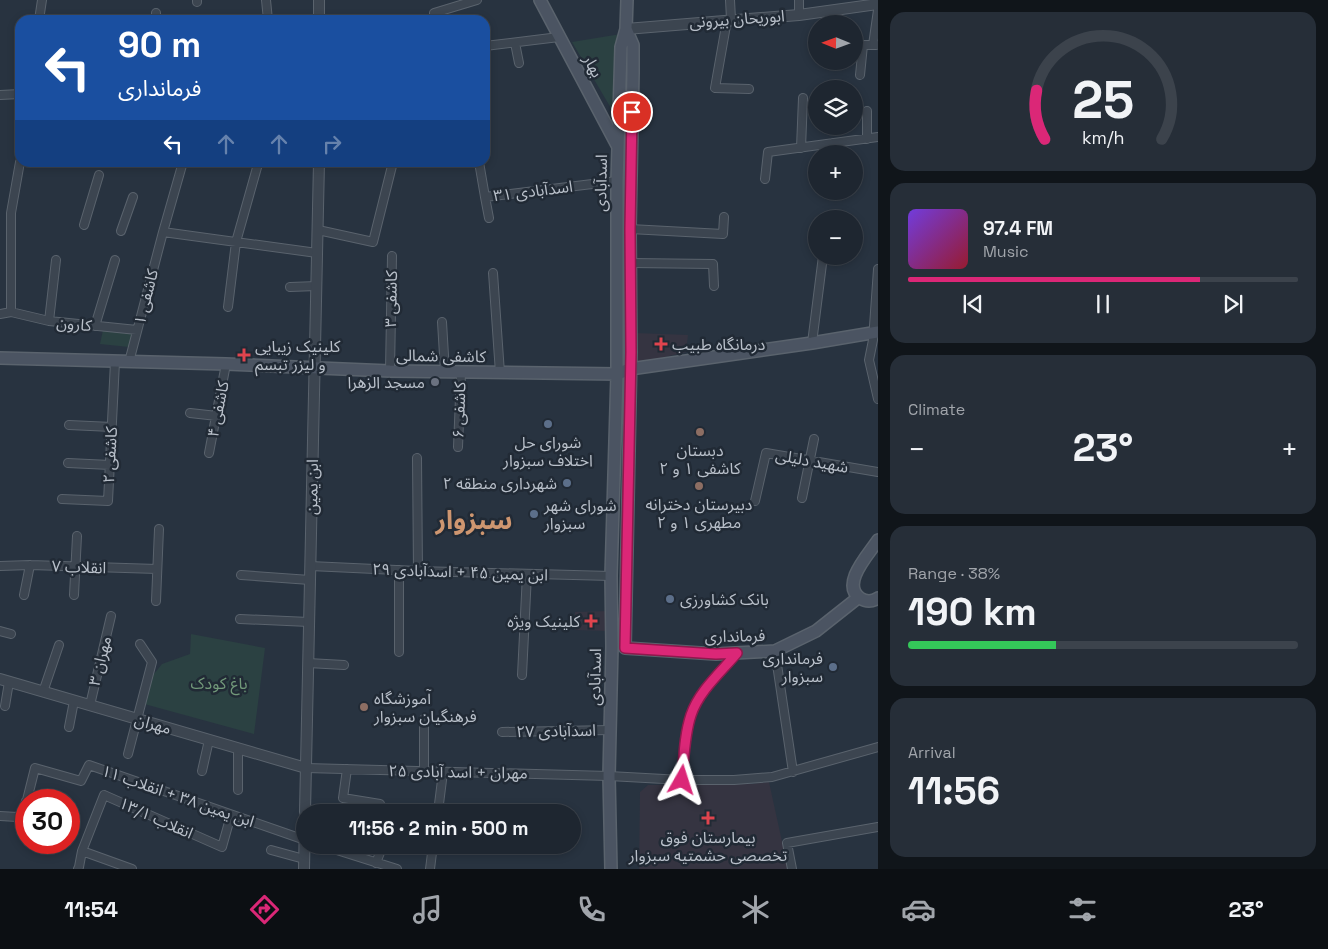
<!DOCTYPE html>
<meta charset="utf-8">
<style>
:root{--surface:#1e2630;--page:#262e38;--text:#f1f3f6;--muted:#a1a5ab;--line:#3c434c;--accent:#db2777}
body{margin:0;font-family:"Space Grotesk","Noto Sans Arabic",sans-serif;background:var(--page);color:var(--text);height:100vh;display:flex;flex-direction:column;font-size:19px;white-space:nowrap}
*{box-sizing:border-box;margin:0}
p{font-size:16px;color:var(--muted)}
.icon{flex:none;width:28px;height:28px;fill:none;stroke:currentColor;stroke-width:2;stroke-linecap:round;stroke-linejoin:round}
.map{position:relative;flex:1;overflow:hidden}
.details{display:flex;flex-direction:column;gap:12px;padding:12px;background:#10151a;width:450px}
.details>*{flex:none}
.banner{position:absolute;left:15px;top:15px;width:475px;height:152px;border-radius:15px;box-shadow:0 2px 8px #0003,0 0 0 1px var(--line);background:#1a4fa0;color:#fff;overflow:hidden}
.needle{width:32px;rotate:271deg}
.buttons{position:absolute;left:808px;top:15px;display:grid;gap:10px}
.buttons a{display:grid;place-items:center;width:55px;height:55px;border-radius:50%;background:var(--surface);box-shadow:0 2px 8px #0003,0 0 0 1px var(--line);font-size:25px}
.speed{position:absolute;left:15px;top:789px;display:flex;gap:10px;font-size:25px;font-weight:700;text-align:center}
.speed>*{display:grid;place-content:center;width:65px;height:65px;border-radius:50%;background:var(--surface);box-shadow:0 2px 8px #0003,0 0 0 1px var(--line);line-height:1}
.speed .limit{border:8px solid #d22;background:#fff;color:#111}
.pin{position:absolute;display:grid;place-items:center;width:42px;height:42px;color:#fff;margin:-21px;border:2px solid #fff;border-radius:50%;box-shadow:0 1px 5px #0007}
.me{position:absolute;width:55px;margin:-28px;rotate:6deg;stroke-linejoin:round;filter:drop-shadow(0 0 4px #0008)}
.turn{display:flex;align-items:center;gap:18px;height:105px;padding:0 20px;font-size:22px}
.turn .icon{width:65px;height:65px;stroke-width:2.5}
.turn b{display:block;font-size:35px;line-height:42px}
.lanes{display:flex;align-items:center;height:48px;padding:0 20px;background:#0003;justify-content:center;gap:25px;direction:ltr}
.lanes .off{opacity:.35}
.big{font-size:38px;font-weight:800;line-height:1.1}
.details .card{flex:1;display:flex;flex-direction:column;justify-content:center;gap:8px;min-width:0;padding:0 18px;border-radius:15px;background:var(--page)}
.details .dial{align-items:center;gap:0}
.dial svg{height:130px;overflow:visible;fill:none;stroke:var(--line);stroke-width:7;stroke-linecap:round;text-anchor:middle}
.dial text{fill:var(--text);stroke:none}
.song{display:flex;align-items:center;gap:15px}
.cover{width:60px;height:60px;border-radius:8px;background:linear-gradient(135deg,hsl(260 70% 55%),hsl(350 70% 35%))}
.played{height:5px;border-radius:2px;background:linear-gradient(90deg,var(--accent) 75%,var(--line) 75%)}
.keys{display:flex;justify-content:space-around;direction:ltr}
.heat{display:flex;justify-content:space-between;align-items:center;font-size:28px;direction:ltr}
.charge{height:8px;border-radius:4px;background:linear-gradient(90deg,#34c759 38%,var(--line) 0)}
.trip{position:absolute;left:296px;top:804px;width:285px;height:50px;border-radius:25px;background:var(--surface);box-shadow:0 2px 8px #0003,0 0 0 1px var(--line);font-weight:800;line-height:50px;text-align:center}
.menu{display:flex;height:80px;justify-content:space-around;align-items:center;background:#0c0f13;color:var(--muted)}
.menu .icon{width:35px;height:35px}
.menu .on{color:var(--accent)}
.menu b{font-size:22px;color:var(--text)}
main{display:flex;flex:1;min-height:0}
.map>svg:first-child{display:block}
.medical{fill:#353441}
.green{fill:#2b4142}
.lines{fill:none;stroke-linecap:round;stroke-linejoin:round}
.minor-casing{stroke:#5a636d;stroke-width:10}
.tertiary-casing{stroke:#5a636d;stroke-width:12}
.secondary-casing{stroke:#5a636d;stroke-width:14}
.minor{stroke:#3c4550;stroke-width:8}
.tertiary{stroke:#3c4550;stroke-width:10}
.secondary{stroke:#4b5462;stroke-width:11}
.route-casing{stroke:#8e194d;stroke-width:12}
.route{stroke:#db2777;stroke-width:9}
.health-dot{fill:#e0444e;stroke:#212a35;stroke-width:2}
.worship-dot{fill:#6b7280;stroke:#212a35;stroke-width:2}
.service-dot{fill:#5c6f8a;stroke:#212a35;stroke-width:2}
.education-dot{fill:#8d6e63;stroke:#212a35;stroke-width:2}
.labels{text-anchor:middle;dominant-baseline:central;stroke-width:5;stroke-linejoin:round;paint-order:stroke}
.street-label{font-size:16px;fill:#b9c0ca;stroke:#212a35}
.poi-label{font-size:16px;fill:#b9c0ca;stroke:#212a35;text-anchor:start}
.park-label{font-size:16px;fill:#72997a;stroke:#212a35}
.town-label{font-size:26px;font-weight:bold;fill:#ce9670;stroke:#212a35}
</style>
<main>
<div class="map">
<svg width="878" height="869" viewBox="0 0 878 869">
<rect width="100%" height="100%" fill="#283340"/>
<path class="medical" d="M635,333L688,335L686,352L640,363L635,358Z
M608,611V631L574,630L575,612Z
M769,782L788,869H639L640,792L648,785L752,784Z"/>
<path class="green" d="M621,34L615,115L572,42Z
M103,330L133,332L129,347L100,344Z
M191,634L265,648L254,734L137,702L142,689L162,664L190,654Z"/>
<g class="lines">
<g class="minor-casing">
<path id="minor" d="M266,0L268,20
M730,0L731,19
M197,2V0
M434,13L477,0
M799,15V0
M39,20L42,0
M156,20V13
M727,20L715,88L749,89
M515,43L519,63
M876,45H873L878,10
M485,46L559,37
M860,75L863,45H873
M0,95L20,94
M867,139V111
M801,148L803,98
M832,154L833,143
M479,162L485,197L617,181
M765,179L768,152L878,137
M485,197L489,218
M84,225L99,175
M630,229L723,234L724,217
M318,230L373,242L393,162
M121,231L133,197
M163,232L317,253
M631,263L713,264L714,286
M493,273L500,373
M290,287L317,286
M228,307L236,242L258,164
M11,312L49,321L137,330
M0,314L11,312V213L20,162
M49,321L56,260
M442,322L445,372
M95,326L115,260
M812,343L823,256
M129,362L163,232L183,162
M390,371L392,256
M878,399L869,360L873,340L878,269
M190,413L217,416
M69,425L112,427
M458,447L461,373
M209,453L226,364
M417,458L418,571
M68,463L110,465
M802,498L814,439
M62,499L108,501L115,362
M755,501L766,453L878,472
M0,566L30,565L157,569
M310,566L418,571L611,576
M241,575L310,580
M24,595L30,565
M74,595L77,536
M156,601L159,529
M240,619L309,622
M0,631L11,634
M775,651L793,772
M399,652V570
M308,663L344,665
M522,675L527,574
M43,692L59,645
M90,705L111,616
M5,706L9,682
M69,727L74,701
M502,732L610,730
M238,748V790
M128,754L152,662L140,644
M306,768L609,776L682,780H734L772,777L878,747
M347,769L343,798L380,804
M202,771L209,740
M424,771V719
M682,780C684,758 685,736 691,715C699,691 721,672 737,653
M27,800L35,768L81,781L89,765L305,840
M438,812L443,772
M0,816L17,817L23,813L26,801
M321,845L397,869
M271,850L304,859
M82,851L132,869
M376,863L383,845
M78,869L79,867L82,851L104,795L222,847L231,815
M430,869L433,845
M792,869L787,843L878,827"/>
</g>
<g class="tertiary-casing">
<path id="tertiary" d="M319,20V0
M626,29L799,15L878,4
M0,679L306,768
M305,812L319,162
M304,869L305,817"/>
</g>
<g class="secondary-casing">
<path id="secondary" d="M540,0L618,147
M626,29L633,45V73L630,229L631,352L625,648L716,654L775,651L816,631L859,597
M0,358L226,364L390,371L617,374L630,369L812,343L878,332
M878,540C869,554 840,584 860,598C866,602 872,602 878,598
M611,869L609,776L612,647L611,576L617,374V181L621,47L626,29L627,0"/>
</g>
<use href="#minor" class="minor"/>
<use href="#tertiary" class="tertiary"/>
<use href="#secondary" class="secondary"/>
</g>
<g class="lines">
<g class="route-casing">
<path id="route" d="M632,112L630,229L631,352L625,648L716,654L737,653C721,672 699,691 691,715C684,736 684,759 682,780"/>
</g>
<use href="#route" class="route"/>
</g>
<g class="health-dot">
<path d="M658.5 336.5h5v5h5v5h-5v5h-5v-5h-5v-5h5z"/>
<path d="M241.5 347.5h5v5h5v5h-5v5h-5v-5h-5v-5h5z"/>
<path d="M588.5 613.5h5v5h5v5h-5v5h-5v-5h-5v-5h5z"/>
<path d="M705.5 810.5h5v5h5v5h-5v5h-5v-5h-5v-5h5z"/>
</g>
<circle class="worship-dot" cx="435" cy="382" r="5"/>
<g class="service-dot">
<circle cx="548" cy="424" r="5"/>
<circle cx="567" cy="483" r="5"/>
<circle cx="534" cy="514" r="5"/>
<circle cx="670" cy="599" r="5"/>
<circle cx="833" cy="667" r="5"/>
</g>
<g class="education-dot">
<circle cx="700" cy="432" r="5"/>
<circle cx="699" cy="486" r="5"/>
<circle cx="364" cy="707" r="5"/>
</g>
<g class="labels">
<g class="street-label">
<text transform="translate(737 19) rotate(-4)">ابوریحان بیرونی</text>
<text transform="translate(593 66) rotate(62)">بهار</text>
<text transform="translate(601 183) rotate(-89)">اسدآبادی</text>
<text transform="translate(533 191) rotate(-7)">اسدآبادی ۳۱</text>
<text transform="translate(146 297) rotate(-76)">کاشفی ۱</text>
<text transform="translate(391 299) rotate(-89)">کاشفی ۳</text>
<text transform="translate(74 324) rotate(6)">کارون</text>
<text transform="translate(441 356) rotate(1)">کاشفی شمالی</text>
<text transform="translate(218 409) rotate(-79)">کاشفی ۴</text>
<text transform="translate(459 410) rotate(-88)">کاشفی ۶</text>
<text transform="translate(110 455) rotate(-87)">کاشفی ۲</text>
<text transform="translate(812 461) rotate(10)">شهید دلیلی</text>
<text transform="translate(312 487) rotate(-89)">ابن یمین</text>
<text transform="translate(79 567) rotate(2)">انقلاب ۷</text>
<text transform="translate(460 572) rotate(2)">ابن یمین ۴۵ + اسدآبادی ۲۹</text>
<text transform="translate(735 636) rotate(-1)">فرمانداری</text>
<text transform="translate(100 661) rotate(-76)">مهران ۳</text>
<text transform="translate(595 677) rotate(-89)">اسدآبادی</text>
<text transform="translate(153 724) rotate(16)">مهران</text>
<text transform="translate(556 731) rotate(-1)">اسدآبادی ۲۷</text>
<text transform="translate(458 772) rotate(1)">مهران + اسد آبادی ۲۵</text>
<text transform="translate(178 796) rotate(19)">ابن یمین ۳۸ + انقلاب ۱۱</text>
<text transform="translate(156 818) rotate(24)">انقلاب ۱۳/۱</text>
</g>
<g class="poi-label">
<text x="672" y="344">درمانگاه طبیب</text>
<text x="255" y="346">کلینیک زیبایی<tspan x="255" dy="18">و لیزر تبسم</tspan></text>
<text x="425" y="382" text-anchor="end">مسجد الزهرا</text>
<text x="548" y="442" text-anchor="middle">شورای حل<tspan x="548" dy="18">اختلاف سبزوار</tspan></text>
<text x="700" y="450" text-anchor="middle">دبستان<tspan x="700" dy="18">کاشفی ۱ و ۲</tspan></text>
<text x="557" y="483" text-anchor="end">شهرداری منطقه ۲</text>
<text x="699" y="504" text-anchor="middle">دبیرستان دخترانه<tspan x="699" dy="18">مطهری ۱ و ۲</tspan></text>
<text x="544" y="505">شورای شهر<tspan x="544" dy="18">سبزوار</tspan></text>
<text x="680" y="599">بانک کشاورزی</text>
<text x="580" y="621" text-anchor="end">کلینیک ویژه</text>
<text x="823" y="658" text-anchor="end">فرمانداری<tspan x="823" dy="18">سبزوار</tspan></text>
<text x="374" y="698">آموزشگاه<tspan x="374" dy="18">فرهنگیان سبزوار</tspan></text>
<text x="708" y="837" text-anchor="middle">بیمارستان فوق<tspan x="708" dy="18">تخصصی حشمتیه سبزوار</tspan></text>
</g>
<g class="park-label">
<text x="219" y="683">باغ کودک</text>
</g>
<g class="town-label">
<text x="474" y="520">سبزوار</text>
</g>
</g>
</svg>
<div class="buttons">
<a><svg class="needle" viewBox="-14 -14 28 28"><path d="M0-13l5 13h-10z" fill="#e53935"/><path d="M0 13l5-13h-10z" fill="#a1a5ab"/></svg></a>
<a><svg class="icon" aria-label="layers" viewBox="0 0 24 24"><path d="M12 4l9 5-9 5-9-5zM3 14l9 5 9-5"/></svg></a>
<a>+</a>
<a>−</a>
</div>
<div class="speed"><div class="limit">30</div></div>
<div class="pin" style="left:632px;top:112px;background:#d93025"><svg class="icon" aria-label="arrive" viewBox="0 0 24 24"><path d="M6 21V4h12l-3 4 3 4H6"/></svg></div>
<svg class="me" style="left:682px;top:780px" viewBox="-20 -20 40 40"><path d="M0-17L14 15 0 8-14 15z" fill="#db2777" stroke="#fff" stroke-width="4"/></svg>
<div class="trip">11:56 · 2 min · 500 m</div>
<div class="banner">
<div class="turn"><svg class="icon" aria-label="left" viewBox="0 0 24 24"><path d="M17 20v-9H6M10 6l-5 5 5 5"/></svg><div><b>90 m</b>فرمانداری</div></div>
<div class="lanes"><svg class="icon" aria-label="left" viewBox="0 0 24 24"><path d="M17 20v-9H6M10 6l-5 5 5 5"/></svg><svg class="icon off" aria-label="ahead" viewBox="0 0 24 24"><path d="M12 20V5M6 11l6-6 6 6"/></svg><svg class="icon off" aria-label="ahead" viewBox="0 0 24 24"><path d="M12 20V5M6 11l6-6 6 6"/></svg><svg class="icon off" aria-label="right" viewBox="0 0 24 24"><path d="M7 20v-9h11M14 6l5 5-5 5"/></svg></div>
</div>
</div>
<section class="details">
<div class="card dial"><svg viewBox="0 0 100 80">
<path d="M14 69A42 42 0 1 1 86 69"/>
<path d="M14 69A42 42 0 0 1 9 39" stroke="#db2777"/>
<text x="50" y="56" font-size="32" font-weight="700">25</text>
<text x="50" y="72" font-size="11">km/h</text>
</svg></div>
<div class="card">
<div class="song"><i class="cover"></i><div><b>97.4 FM</b><p>Music</p></div></div>
<div class="played"></div>
<div class="keys"><svg class="icon" aria-label="previous" viewBox="0 0 24 24"><path d="M18 5L8 12l10 7zM5 5v14"/></svg><svg class="icon" aria-label="pause" viewBox="0 0 24 24"><path d="M8 5v14M16 5v14"/></svg><svg class="icon" aria-label="next" viewBox="0 0 24 24"><path d="M6 5l10 7-10 7zM19 5v14"/></svg></div>
</div>
<div class="card"><p>Climate</p>
<div class="heat"><a>−</a><b class="big">23°</b><a>+</a></div>
</div>
<div class="card"><p>Range · 38%</p><b class="big">190 km</b><div class="charge"></div></div>
<div class="card"><p>Arrival</p><b class="big">11:56</b></div>
</section>
</main>
<nav class="menu">
<b>11:54</b>
<svg class="icon on" aria-label="directions" viewBox="0 0 24 24"><path d="M12 3l9 9-9 9-9-9zM9 14v-3h6M13 9l2 2-2 2"/></svg>
<svg class="icon" aria-label="music" viewBox="0 0 24 24"><path d="M9 18V5l10-2v13"/><circle cx="6" cy="18" r="3"/><circle cx="16" cy="16" r="3"/></svg>
<svg class="icon" aria-label="phone" viewBox="0 0 24 24"><path d="M5 4h4l2 5-3 2q2 4 5 5l2-3 5 2v4C11 20 4 13 5 4z"/></svg>
<svg class="icon" aria-label="climate" viewBox="0 0 24 24"><path d="M12 3v18M4 7l16 10M4 17L20 7"/></svg>
<svg class="icon" aria-label="car" viewBox="0 0 24 24"><path d="M5 17H2v-5l4-1 3-4h7l3 4 3 1v5h-3M9 17h6M6 11h13"/><circle cx="7" cy="17" r="2"/><circle cx="17" cy="17" r="2"/></svg>
<svg class="icon" aria-label="filters" viewBox="0 0 24 24"><path d="M4 7h16M4 17h16"/><circle cx="9" cy="7" r="2"/><circle cx="15" cy="17" r="2"/></svg>
<b>23°</b>
</nav>
